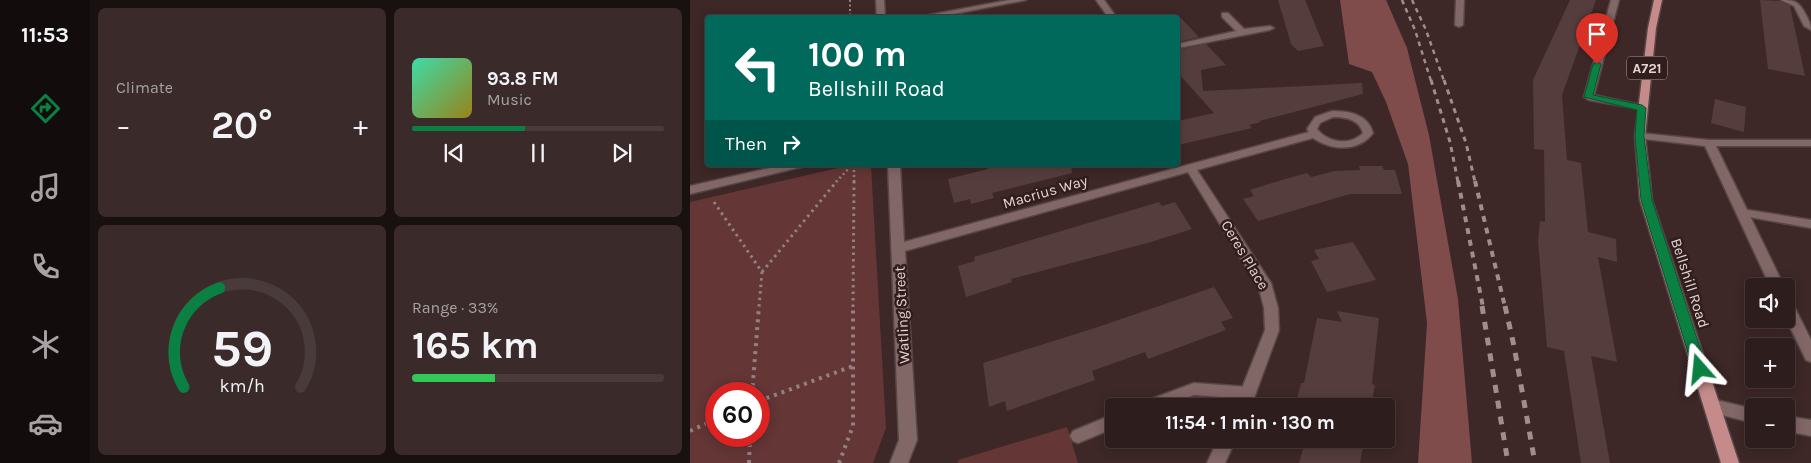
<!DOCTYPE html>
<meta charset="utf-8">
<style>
:root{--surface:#2e1d1d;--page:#3a2a2a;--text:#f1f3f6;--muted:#a7a2a4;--line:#493b3b;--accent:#0b8043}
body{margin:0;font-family:Karla,sans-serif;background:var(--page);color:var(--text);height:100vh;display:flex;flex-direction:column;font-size:19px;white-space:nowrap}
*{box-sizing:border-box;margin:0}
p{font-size:16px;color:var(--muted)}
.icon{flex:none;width:28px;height:28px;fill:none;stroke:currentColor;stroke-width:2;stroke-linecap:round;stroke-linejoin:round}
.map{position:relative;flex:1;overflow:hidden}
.panel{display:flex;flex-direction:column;gap:8px;padding:8px;background:#191010;width:600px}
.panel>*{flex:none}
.hud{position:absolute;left:15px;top:15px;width:475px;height:152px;border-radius:5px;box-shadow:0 2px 12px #0003,0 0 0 1px var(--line);background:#00695c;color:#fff;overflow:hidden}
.tools{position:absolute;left:1055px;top:278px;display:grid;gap:10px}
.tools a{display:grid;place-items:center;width:50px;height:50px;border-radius:5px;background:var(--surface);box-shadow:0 2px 12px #0003,0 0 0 1px var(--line);font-size:25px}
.speed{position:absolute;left:15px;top:382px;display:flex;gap:10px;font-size:25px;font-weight:700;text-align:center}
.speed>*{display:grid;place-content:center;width:65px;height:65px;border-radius:50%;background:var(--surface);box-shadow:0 2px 12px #0003,0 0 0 1px var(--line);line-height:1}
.speed .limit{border:8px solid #d22;background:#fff;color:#111}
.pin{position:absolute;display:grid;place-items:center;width:42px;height:42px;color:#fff;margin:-51px -21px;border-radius:50% 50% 50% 0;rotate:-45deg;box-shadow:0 0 5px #0007}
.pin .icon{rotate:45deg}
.me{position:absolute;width:55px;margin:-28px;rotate:342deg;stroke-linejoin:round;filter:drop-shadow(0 0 4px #0008)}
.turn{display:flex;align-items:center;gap:18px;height:105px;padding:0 20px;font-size:22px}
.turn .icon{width:65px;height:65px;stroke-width:2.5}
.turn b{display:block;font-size:35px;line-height:42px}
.then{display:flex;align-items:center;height:48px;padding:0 20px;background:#0003;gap:10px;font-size:19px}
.big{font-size:38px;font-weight:700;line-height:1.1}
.panel .card{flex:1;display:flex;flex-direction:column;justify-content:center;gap:8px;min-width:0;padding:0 18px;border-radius:8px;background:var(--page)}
.panel .dial{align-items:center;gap:0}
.dial svg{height:130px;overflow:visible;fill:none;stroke:var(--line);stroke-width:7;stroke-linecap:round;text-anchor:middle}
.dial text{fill:var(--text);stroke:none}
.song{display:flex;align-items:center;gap:15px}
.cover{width:60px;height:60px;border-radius:8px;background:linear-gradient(135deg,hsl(160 70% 55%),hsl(50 70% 35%))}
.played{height:5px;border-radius:2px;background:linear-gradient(90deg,var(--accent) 45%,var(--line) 45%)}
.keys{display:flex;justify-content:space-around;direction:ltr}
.heat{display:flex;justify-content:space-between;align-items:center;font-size:28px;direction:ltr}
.charge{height:8px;border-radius:4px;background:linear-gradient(90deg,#34c759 33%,var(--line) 0)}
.panel .tiles{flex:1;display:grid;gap:8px;grid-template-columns:repeat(2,1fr)}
.trip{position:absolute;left:415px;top:398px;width:290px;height:50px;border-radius:5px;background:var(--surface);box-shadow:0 2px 12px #0003,0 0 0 1px var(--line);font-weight:700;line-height:50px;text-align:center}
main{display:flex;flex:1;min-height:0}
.tabs{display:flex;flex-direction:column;width:90px;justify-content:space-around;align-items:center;background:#120c0c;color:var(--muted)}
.tabs .icon{width:35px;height:35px}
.tabs .on{color:var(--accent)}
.tabs b{font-size:22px;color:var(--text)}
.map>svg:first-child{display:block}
.green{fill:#643636;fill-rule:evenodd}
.forest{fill:#7f4b4b}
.building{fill:#553d3d}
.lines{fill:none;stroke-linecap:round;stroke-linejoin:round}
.lane-casing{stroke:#584646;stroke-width:3}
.street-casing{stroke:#584646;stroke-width:3}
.primary-casing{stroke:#584646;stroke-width:3}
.path-far3{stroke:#938181;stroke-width:2;stroke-dasharray:2 2.5;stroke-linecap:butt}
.path-far2{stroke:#938181;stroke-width:2.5;stroke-dasharray:2 3;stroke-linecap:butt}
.path-far1{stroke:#938181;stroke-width:3;stroke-dasharray:2.5 4;stroke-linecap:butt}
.path{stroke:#938181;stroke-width:4;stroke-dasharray:3 5;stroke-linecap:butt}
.lane{fill:#816766;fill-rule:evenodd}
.street{fill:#816766;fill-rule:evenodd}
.primary{fill:#c48b8a;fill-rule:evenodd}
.rail-far3{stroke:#a08e8d;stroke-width:2.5;stroke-dasharray:4.5 4.5;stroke-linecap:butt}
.rail-far2{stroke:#a08e8d;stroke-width:3;stroke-dasharray:5 5;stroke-linecap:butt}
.rail-far1{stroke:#a08e8d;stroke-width:4;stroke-dasharray:6 6;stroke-linecap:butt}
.rail{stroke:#a08e8d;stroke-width:5;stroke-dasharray:8 8;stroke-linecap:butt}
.route{fill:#0b8043;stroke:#07532c}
.labels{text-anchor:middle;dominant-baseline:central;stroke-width:5;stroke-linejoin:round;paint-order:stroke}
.shield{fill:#321d1d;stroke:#ad9c9c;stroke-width:1}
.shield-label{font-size:14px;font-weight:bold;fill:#e2d3d2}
.street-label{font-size:15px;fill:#e2d3d2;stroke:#321d1d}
</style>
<main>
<nav class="tabs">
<b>11:53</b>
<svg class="icon on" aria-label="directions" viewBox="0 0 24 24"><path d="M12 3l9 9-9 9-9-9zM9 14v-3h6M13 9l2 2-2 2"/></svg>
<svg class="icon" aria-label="music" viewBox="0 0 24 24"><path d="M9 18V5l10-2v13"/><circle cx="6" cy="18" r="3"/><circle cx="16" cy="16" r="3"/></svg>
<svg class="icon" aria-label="phone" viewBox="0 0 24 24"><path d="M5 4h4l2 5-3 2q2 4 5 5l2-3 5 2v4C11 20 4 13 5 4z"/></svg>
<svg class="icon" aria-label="climate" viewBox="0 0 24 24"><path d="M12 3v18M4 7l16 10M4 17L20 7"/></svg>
<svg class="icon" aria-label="car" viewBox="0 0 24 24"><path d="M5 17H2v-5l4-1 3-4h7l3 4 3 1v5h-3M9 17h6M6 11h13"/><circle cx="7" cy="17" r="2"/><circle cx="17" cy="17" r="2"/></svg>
</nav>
<section class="panel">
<div class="tiles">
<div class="card"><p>Climate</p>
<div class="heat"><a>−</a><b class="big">20°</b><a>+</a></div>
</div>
<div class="card">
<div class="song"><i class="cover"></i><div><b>93.8 FM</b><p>Music</p></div></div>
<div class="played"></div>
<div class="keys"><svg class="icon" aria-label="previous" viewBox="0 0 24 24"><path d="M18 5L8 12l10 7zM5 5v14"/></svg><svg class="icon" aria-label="pause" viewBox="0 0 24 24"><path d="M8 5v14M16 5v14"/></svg><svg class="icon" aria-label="next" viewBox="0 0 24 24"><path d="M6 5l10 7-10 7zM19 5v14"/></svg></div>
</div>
<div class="card dial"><svg viewBox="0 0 100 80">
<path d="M14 69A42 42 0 1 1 86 69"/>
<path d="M14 69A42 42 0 0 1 36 8" stroke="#0b8043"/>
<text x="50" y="56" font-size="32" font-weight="700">59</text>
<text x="50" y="72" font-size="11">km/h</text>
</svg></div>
<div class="card"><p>Range · 33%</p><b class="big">165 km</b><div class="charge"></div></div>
</div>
</section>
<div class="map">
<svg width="1121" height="463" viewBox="0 0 1121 463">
<rect width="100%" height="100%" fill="#3d2727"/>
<path class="green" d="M161,165H181L196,428L183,463H0V202ZM26,394H69V436H26Z
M377,427L388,463H268V460Z"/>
<path class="forest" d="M650,0H696L717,48L739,135L768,299L782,463H728L737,323L718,164L696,102L682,72L659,64Z"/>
<path class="building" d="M588,0H615L634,46L608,51L601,44Z
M880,0H906L872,95L877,160L891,163L898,232L926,239L927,262L908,257L927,362L901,356L920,463H891L874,351L857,347L848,241L850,221L855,222L854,150L844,149L843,80Z
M1070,0L1090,1L1100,6L1115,76L1078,69Z
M488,15L509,37L488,42Z
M516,44L536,65L511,70L513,91L672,83L673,94L569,121L571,122L559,125L562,128L488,145V121L524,113L488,73V50Z
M1025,99L1056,107L1054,132L1021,123Z
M297,165H381L382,173L302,193L304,198L281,204L280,199L264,203L258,179L298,169Z
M669,166H692L694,170H705L712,194H660L568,221L553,199L564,196L560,190L595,179L617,173L621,177L645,171L670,170Z
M469,202L472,206L485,202L502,229L461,242L321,279L322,282L276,297L268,266L285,261L284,257Z
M663,242L686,280L637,292L621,261L629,259L624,250Z
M524,287L543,318L531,322L536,330L458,359L455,352L402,371L405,380L317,411L315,401L299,407L293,363L408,327Z
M647,311L689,318L682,384L685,385L681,406H605L611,383H614L627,318L652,322Z
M616,439H674L670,463H609Z"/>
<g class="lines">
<g class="lane-casing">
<path id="lane" d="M1091,0C1106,0 1109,2 1116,15C1119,21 1121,24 1121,30L1114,26L1104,6Z
M1052,209L1121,220V228L1048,215L1047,213Z
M504,383L559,387L564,389L566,393L564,397L559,399L504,395L477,406H454L456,401Z
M424,414V428L388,443L383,441L380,436L383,431Z"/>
</g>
<g class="street-casing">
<path id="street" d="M186,0H194L195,18H187Z
M319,0H336L243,18H223Z
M406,0H414L427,18H419Z
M766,0H774L773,25L769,27L765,25Z
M921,0H929L904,95L955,106V110L899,100L894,97Z
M532,13H538L554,29L580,26L584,28L580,30L488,48V44L546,31L532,17Z
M642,111C659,111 678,114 683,133C669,152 642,151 623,138L507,170L581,283L588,308L589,330L561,406H545L575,330L574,308L569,288L498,172L215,251L227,440L218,463H200L209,440L198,165H210L214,242L619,132L617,129L625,117ZM643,117C655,117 669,119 673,133C660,146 638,143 627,129L630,123Z
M950,133L1019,140H1121V146H1026L1094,286H1080L1015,146L946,138L945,136Z
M93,165H113L111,167L0,194V186Z
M1096,299L1101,300L1121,340V362L1116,360L1096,319Z
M1022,399L1064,409V423L1016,411L1014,406L1016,401Z
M1096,416L1121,420V436L1096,431Z
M528,439H546L535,463H517Z"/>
</g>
<g class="primary-casing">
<path id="primary" d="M964,0H972L966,28L955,136L962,200L1049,463H1031L950,200L945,136L958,28Z"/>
</g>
<path class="path-far3" d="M160,0V18"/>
<path class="path-far2" d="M146,182L162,165
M164,182V165"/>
<path class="path-far1" d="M24,202L72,272L69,307
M72,272L147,181
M163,307L164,181"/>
<path class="path" d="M62,394L69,306
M69,401L163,366
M0,431L26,419
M59,463L60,436
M149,463L163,426V306"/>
<use href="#lane" class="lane"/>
<use href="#street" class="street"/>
<use href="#primary" class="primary"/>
<path class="rail-far3" d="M712,0L725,30L741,81
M722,0L736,30L754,81"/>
<path class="rail-far2" d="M741,80L760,142L768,182
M754,80L776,143L785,182"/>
<path class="rail-far1" d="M768,181L793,307
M785,181L815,307"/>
<path class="rail" d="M792,306L818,463
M815,306L824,346L845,463"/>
</g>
<path class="route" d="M907,62L911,64L903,95L952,105L956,108L954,136L962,200L1017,369L1015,373L1010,375L1005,373L1003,369L951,200L945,136L947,110L894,97L903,64Z"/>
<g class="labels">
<rect class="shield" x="937" y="56.5" width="40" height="23" rx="4"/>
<g class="shield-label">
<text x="957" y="68">A721</text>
</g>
<g class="street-label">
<text transform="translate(355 192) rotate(-16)">Macrius Way</text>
<text transform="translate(555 255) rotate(59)">Ceres Place</text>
<text transform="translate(1000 283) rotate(72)">Bellshill Road</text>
<text transform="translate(212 315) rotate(-93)">Watling Street</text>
</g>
</g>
</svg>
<div class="tools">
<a><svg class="icon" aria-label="sound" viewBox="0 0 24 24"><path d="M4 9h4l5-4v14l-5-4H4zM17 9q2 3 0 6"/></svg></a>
<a>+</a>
<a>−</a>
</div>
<div class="speed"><div class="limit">60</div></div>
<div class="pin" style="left:907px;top:64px;background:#d93025"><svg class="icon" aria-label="arrive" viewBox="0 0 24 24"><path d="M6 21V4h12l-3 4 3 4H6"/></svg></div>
<svg class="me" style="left:1010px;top:369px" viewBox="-20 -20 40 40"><path d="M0-17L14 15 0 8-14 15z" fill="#0b8043" stroke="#fff" stroke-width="4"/></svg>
<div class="trip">11:54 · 1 min · 130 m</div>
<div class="hud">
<div class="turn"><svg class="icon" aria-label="left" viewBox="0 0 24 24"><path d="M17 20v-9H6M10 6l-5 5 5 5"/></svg><div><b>100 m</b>Bellshill Road</div></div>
<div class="then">Then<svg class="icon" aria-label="right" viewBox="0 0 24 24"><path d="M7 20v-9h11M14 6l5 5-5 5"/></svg></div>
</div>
</div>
</main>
